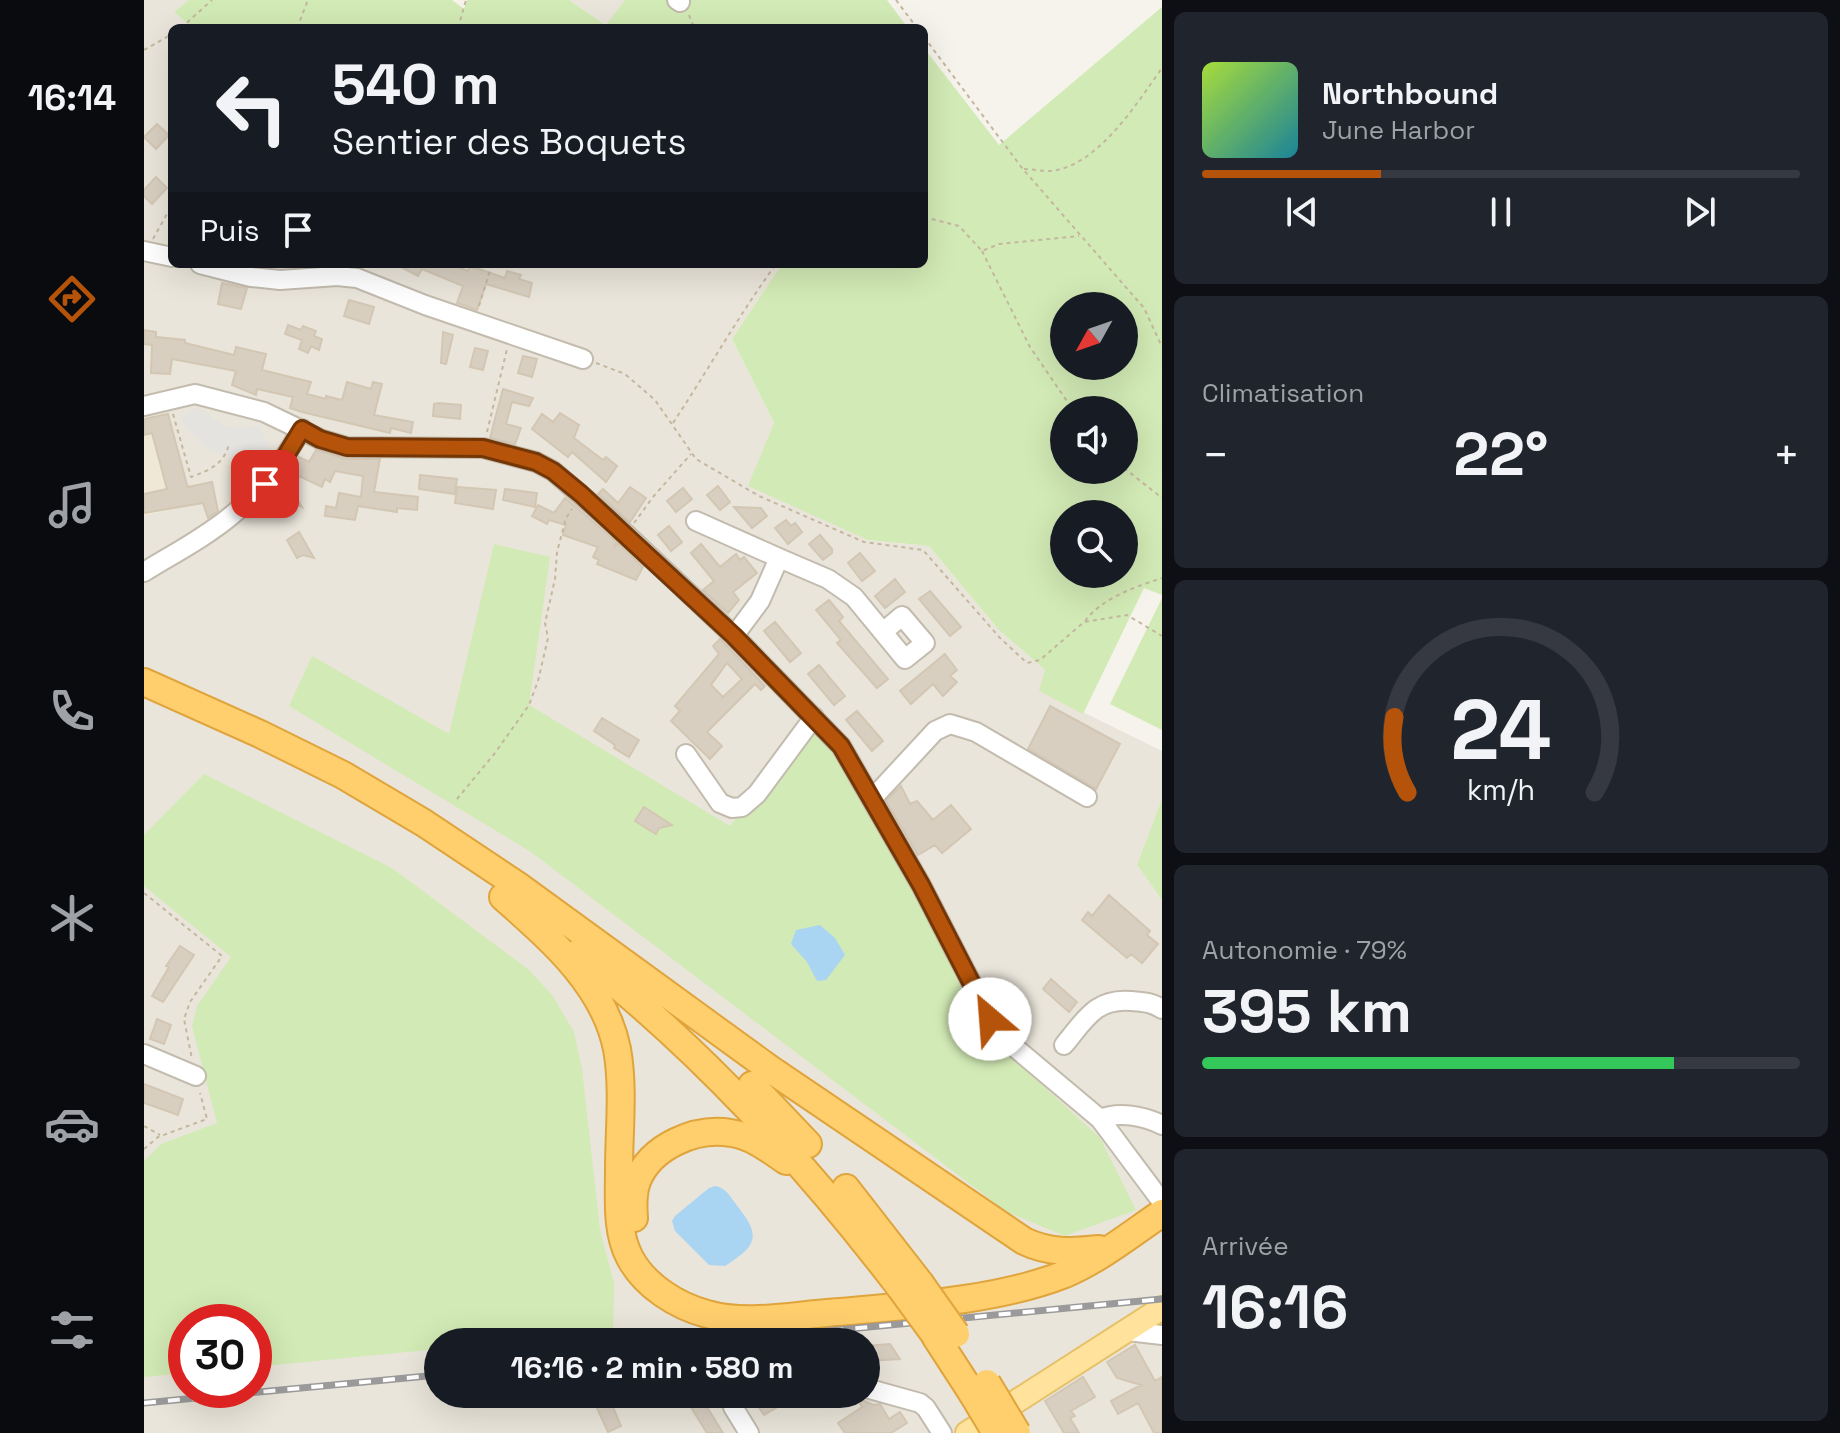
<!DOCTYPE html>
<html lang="fr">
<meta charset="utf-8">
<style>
:root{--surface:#171b24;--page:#20242c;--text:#f1f3f6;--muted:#9ea1a6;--line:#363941;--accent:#b45309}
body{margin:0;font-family:"Space Grotesk",sans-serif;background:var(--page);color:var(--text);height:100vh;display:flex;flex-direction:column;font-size:30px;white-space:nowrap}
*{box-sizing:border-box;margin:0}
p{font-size:26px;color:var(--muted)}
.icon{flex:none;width:44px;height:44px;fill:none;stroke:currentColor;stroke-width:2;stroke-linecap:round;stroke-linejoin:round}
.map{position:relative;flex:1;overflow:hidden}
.drawer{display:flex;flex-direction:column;gap:12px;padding:12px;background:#0d0f14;width:678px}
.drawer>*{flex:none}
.top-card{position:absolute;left:24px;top:24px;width:760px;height:244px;border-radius:12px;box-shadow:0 8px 32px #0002;background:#171b24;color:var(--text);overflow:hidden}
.needle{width:52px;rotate:230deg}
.fabs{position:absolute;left:906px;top:292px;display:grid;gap:16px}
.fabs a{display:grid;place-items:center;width:88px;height:88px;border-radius:50%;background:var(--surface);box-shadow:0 8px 32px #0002;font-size:40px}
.speed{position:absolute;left:24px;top:1304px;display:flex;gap:16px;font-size:40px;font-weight:700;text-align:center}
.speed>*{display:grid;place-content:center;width:104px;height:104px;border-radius:50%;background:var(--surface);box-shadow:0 8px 32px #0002;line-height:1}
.speed .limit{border:12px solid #d22;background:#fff;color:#111}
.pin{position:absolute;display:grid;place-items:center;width:68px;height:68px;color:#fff;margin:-34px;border-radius:16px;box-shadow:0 4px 12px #0006}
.me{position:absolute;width:88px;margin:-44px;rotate:333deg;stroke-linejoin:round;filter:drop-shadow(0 0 6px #0008)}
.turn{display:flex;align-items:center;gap:28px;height:168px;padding:0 32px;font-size:36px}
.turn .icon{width:104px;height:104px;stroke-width:2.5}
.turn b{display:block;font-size:56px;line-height:68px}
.then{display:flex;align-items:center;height:76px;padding:0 32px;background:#0003;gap:16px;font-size:30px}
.big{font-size:60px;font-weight:800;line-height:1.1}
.drawer .card{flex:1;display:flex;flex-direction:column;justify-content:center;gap:12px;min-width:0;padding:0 28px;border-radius:12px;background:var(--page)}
.drawer .dial{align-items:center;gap:0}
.dial svg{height:208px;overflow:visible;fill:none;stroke:var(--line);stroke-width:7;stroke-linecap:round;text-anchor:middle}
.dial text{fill:var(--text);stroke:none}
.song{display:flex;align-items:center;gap:24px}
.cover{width:96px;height:96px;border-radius:12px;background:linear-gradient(135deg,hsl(80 70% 55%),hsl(190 70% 35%))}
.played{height:8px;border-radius:4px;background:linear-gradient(90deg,var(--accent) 30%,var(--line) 30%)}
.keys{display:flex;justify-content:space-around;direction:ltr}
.heat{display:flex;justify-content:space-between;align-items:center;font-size:44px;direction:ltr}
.charge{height:12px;border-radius:6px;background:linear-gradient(90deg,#34c759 79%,var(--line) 0)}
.trip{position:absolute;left:280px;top:1328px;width:456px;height:80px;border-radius:40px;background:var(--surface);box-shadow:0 8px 32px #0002;font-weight:800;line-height:80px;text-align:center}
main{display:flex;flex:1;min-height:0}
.dock{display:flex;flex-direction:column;width:144px;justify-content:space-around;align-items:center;background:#090b0e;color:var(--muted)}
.dock .icon{width:56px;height:56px}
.dock .selected{color:var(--accent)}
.dock b{font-size:36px;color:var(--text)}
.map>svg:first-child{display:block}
.residential{fill:#eae5da;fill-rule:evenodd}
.education{fill:#efe8d6}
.green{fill:#d2eab5;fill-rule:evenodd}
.parking{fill:#e5e3e0}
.water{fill:#a9d4f2}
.building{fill:#d8cfc1;stroke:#d3c7b4;stroke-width:2;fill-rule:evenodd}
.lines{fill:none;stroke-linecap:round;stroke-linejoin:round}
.minor-casing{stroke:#c2bbae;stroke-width:22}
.major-casing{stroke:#e6c16a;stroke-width:26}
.highway-casing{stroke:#e0a43c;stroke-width:30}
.path{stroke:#c4b79f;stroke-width:2;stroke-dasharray:4 4;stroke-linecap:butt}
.minor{stroke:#fff;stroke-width:18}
.major{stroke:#ffe39c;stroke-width:22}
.highway{stroke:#ffcf6e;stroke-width:26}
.rail-casing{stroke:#9a9a9a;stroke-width:7}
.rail{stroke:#fff;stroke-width:4;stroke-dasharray:12;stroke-linecap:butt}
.highway-bridge-casing{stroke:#e0a43c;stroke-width:30;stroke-linecap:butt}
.highway-bridge{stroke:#ffcf6e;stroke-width:26}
.route-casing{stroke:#753606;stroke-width:20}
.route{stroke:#b45309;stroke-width:14}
</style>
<main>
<nav class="dock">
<b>16:14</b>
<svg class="icon selected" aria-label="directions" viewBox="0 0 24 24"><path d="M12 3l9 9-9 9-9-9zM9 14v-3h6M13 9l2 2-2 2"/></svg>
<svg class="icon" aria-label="music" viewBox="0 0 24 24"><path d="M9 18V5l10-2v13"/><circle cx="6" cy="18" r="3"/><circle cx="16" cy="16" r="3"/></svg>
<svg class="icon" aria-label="phone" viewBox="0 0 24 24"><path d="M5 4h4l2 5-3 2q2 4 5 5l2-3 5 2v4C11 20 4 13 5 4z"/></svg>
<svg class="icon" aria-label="climate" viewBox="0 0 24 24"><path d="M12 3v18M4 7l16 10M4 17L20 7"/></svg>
<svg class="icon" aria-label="car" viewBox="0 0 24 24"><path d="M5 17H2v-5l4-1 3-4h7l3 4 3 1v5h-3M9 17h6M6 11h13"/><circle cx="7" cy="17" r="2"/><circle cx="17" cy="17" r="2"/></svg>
<svg class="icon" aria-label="filters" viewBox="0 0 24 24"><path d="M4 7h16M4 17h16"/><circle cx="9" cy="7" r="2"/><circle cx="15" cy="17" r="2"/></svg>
</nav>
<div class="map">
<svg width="1018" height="1433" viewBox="0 0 1018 1433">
<rect width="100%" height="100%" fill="#f6f3ec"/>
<path class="residential" d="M0,0H45L30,12L48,28H28V264H638L588,339L630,423L723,540L785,546L855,630L902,671L896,691L1018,751V799L993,865L1018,900V1433H0ZM42,1322H110V1390H42ZM294,1342H722V1394H294Z
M425,0H481L463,25Z"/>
<path class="education" d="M24,413L49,505L0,516V419Z"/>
<path class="green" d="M45,0H308L320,9L323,0H425L462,25L481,0H743L764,28H48L30,12Z
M1018,7V595L1000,588L939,714L895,691L901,670L855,630L785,546L724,540L604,486L630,423L588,339L638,264H780V48L855,145ZM920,306H980V366H920ZM920,410H980V470H920ZM980,514V574H920V514Z
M350,544L406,557L385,705L586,826L670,715L759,863L835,1027L956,1138L992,1210L921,1236L863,1212L387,852L145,706L168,656L305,734Z
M1018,598V730L966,704Z
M60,774L248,868L384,969L408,995L430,1032L438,1069L456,1230L470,1283L469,1333L371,1342H294V1349L110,1367V1322H42V1373L0,1377V1161L17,1144L73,1123L48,1026L53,1006L87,957L0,886V835Z
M1018,799V900L993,865Z"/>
<path class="parking" d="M54,407L79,425L92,428L114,426L128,451L100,457L78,455L62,447L44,430L37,417Z"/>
<path class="water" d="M676,925L691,938L701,955L682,980L673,981L663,962L647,944L652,930Z
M571,1186C583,1188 587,1198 594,1207C618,1237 612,1246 581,1266L565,1265L531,1231L528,1221L531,1216L565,1188Z"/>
<path class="building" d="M13,124L25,135L12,149L0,137Z
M12,177L23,188L8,204L0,196V190Z
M251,264H307L324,271L326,266L361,278L363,271L377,275L375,279L388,283L385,297L342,284L333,310L313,303L319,286L278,269L274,276Z
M78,283L103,288L97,309L74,304Z
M205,300L230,307L225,324L200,316Z
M144,325L157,330L159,326L172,331L170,336L178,339L175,350L167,346L164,353L155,349L158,340L141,334Z
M0,330L12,332V337L41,340V343L90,355L92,347L122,354L118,370L167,382L163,394L182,399V396L198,400L203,382L227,389L229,382L238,384L230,415L269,422L267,433L247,428L246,433L158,412L146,408L149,397L113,389L112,395L88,385L92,371L28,359L26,374L7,373L8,345L0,344Z
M299,332L309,335L302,364L297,363Z
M331,348L344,351L339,370L326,367Z
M379,356L393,359L388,377L374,373Z
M359,389L389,398L385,406L368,402L362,424L377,428L371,444L346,438Z
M294,403L317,405L316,419L289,416L290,404Z
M416,413L435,425L430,438L459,460L462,457L473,466L462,482L428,452L424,457L388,429L398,414L409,422Z
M24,414L43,485L44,487L68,482L74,511L64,518L59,503L0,513V494L23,489L8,433L0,435V419Z
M172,450L202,459H236L230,492L274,497L273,510L253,508V512L214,506L211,520L181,516L182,506L192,508L195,493L217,497L219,476L191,471L186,482L181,479L178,487L155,476L148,490L158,507L133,493L138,480L155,457L165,462Z
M276,475L313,479L311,494L275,489Z
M574,486L586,502L576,510L563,495Z
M313,487L352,490L349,509L311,503Z
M486,487L502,498L486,522L454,494L459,489L474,503Z
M539,488L548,499L532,512L523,501Z
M361,489L393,493L391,507L359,500Z
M421,498L473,542L470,547L474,543L499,567L492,580L453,564L455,560L449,557L454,547L419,535L422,525L405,520L403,524L388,516L394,505L410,513Z
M590,507L617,508L623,516L608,528Z
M642,520L647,526L651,523L658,532L644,544L631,528Z
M525,526L538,542L527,551L514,535Z
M155,532L170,558L159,555L153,558L143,540Z
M676,535L688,549V553L679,560L665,544Z
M557,544L576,567L592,554L596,560L600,557L613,573L589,592L595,600L584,613L559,590L570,581L547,553Z
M716,553L731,571L718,581L704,563Z
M751,579L761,592L741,608L731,596Z
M786,591L817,627L806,636L775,599Z
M685,600L699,617L695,621L744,679L733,688L693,643L697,640L672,610Z
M631,622L657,653L646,662L620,631Z
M576,639L621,686L617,690L611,684L563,732L578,746L566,759L527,721L536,711L531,706L575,654L569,646ZM583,663L598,679L579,697L567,685Z
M801,654L813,670L806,676L813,682L799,696L789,684L767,704L756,691Z
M675,665L701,696L690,705L664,674Z
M906,706L976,744L952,789L884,749Z
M713,711L739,741L728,751L702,720Z
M458,718L495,740L485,757L470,748L471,745L450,731Z
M757,786L766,804L773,801L789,820L807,805L827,829L798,853L791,845L774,855L742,801Z
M500,807L528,825L515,828L512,834L491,821Z
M965,895L1006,931L1003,935L1014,944L998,963L987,954L983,958L938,920L944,912L948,916Z
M36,946L50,955L19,1002L8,996L25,967L22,966Z
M907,979L933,1002L925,1012L899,989Z
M13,1019L27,1025L20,1044L6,1039Z
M0,1084L39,1099L34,1115L0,1103Z
M746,1344L756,1359L722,1361V1346Z
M991,1345L1011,1381L1018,1377V1433H1010L994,1403L974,1414L967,1401L997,1385L973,1378L963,1362Z
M939,1377L951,1397L927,1411L931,1416L926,1418L935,1433H920L901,1401Z
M612,1394H623L632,1408L620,1415L613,1405L617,1403Z
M557,1397L563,1407L579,1433H563L553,1417L545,1404Z
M712,1397L729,1405L736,1404L745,1419L756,1412L763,1423L747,1433H701L694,1423L718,1407Z
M466,1400L477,1426L464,1432L452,1406Z"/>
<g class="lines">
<g class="minor-casing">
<path id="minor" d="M533,0L536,2
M0,251L28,257
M56,264L107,277L136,280L193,276L213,278L281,305L439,359
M0,406L51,394L120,412L176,439L203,447L339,448L392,462L409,471L482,534L590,636L697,746L777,885L846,1019L862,1040L956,1119L1018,1202
M552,521L635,558L616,601L590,636
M635,558L684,579L710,597L761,659L781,643L758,616L739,632
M0,572C29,554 62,537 88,515C118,491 139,461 158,429
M542,754L576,803L588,808L598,807L613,794L670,717
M728,799L791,731L806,724L832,732L943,797
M920,1045C941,1020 951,998 987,1001C1000,1002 1007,1002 1018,1009
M0,1054L52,1076
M956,1119C975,1111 1000,1116 1018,1125
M984,1331L1018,1335
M722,1388L776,1403L782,1408L798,1433
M589,1407L605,1433"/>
</g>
<g class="major-casing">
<path id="major" d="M823,1433L1018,1308"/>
</g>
<g class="highway-casing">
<path id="highway" d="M0,682L116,734L199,775L280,823L373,885L626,1069L880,1241C905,1253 928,1252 955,1249
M359,897C406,939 460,984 473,1049C480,1088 475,1130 475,1170C475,1199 472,1232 486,1258C501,1286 533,1306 563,1314C601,1325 644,1316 683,1313C759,1306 850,1302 921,1274C956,1259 987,1234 1018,1213
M434,953C557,1050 660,1162 755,1286
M608,1085L664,1144
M702,1188L776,1283
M490,1218C489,1206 489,1192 493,1181C507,1146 552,1127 587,1133C608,1136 625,1149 642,1161
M791,1336L828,1393"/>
</g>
<path class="path" d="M752,0L773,28
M545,15L550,28
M37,28L68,0
M153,28L164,0
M314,28L322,0
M780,37L878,168L1000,308L1018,347
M0,50L28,34
M880,169C888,169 897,171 905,171C953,168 993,103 1018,68
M780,217L815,226L838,251L855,244L935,236
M9,239L28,205
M838,251L886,347L929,410
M335,306L348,264
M452,363L481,374L511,400L552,459L615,496L720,542L779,550L856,638L883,663L896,660L940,622L983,615L1018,636
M29,414L47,477C66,470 80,464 85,444
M529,423C564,370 595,315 632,264
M343,432L363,349
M980,468L1018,498
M490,523L509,497L547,454
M941,621C958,598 991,587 1018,578
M313,799L351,753L385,705L394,681L404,638L401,623L411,579L413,552L422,518L428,509
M0,893L78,956L46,1002L40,1019L48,1059
M0,1126L16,1135
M0,1149L14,1137L63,1119L56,1093"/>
<use href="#minor" class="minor"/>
<use href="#major" class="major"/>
<use href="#highway" class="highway"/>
<g class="rail-casing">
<path id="rail" d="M568,1342L1018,1299
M0,1403L294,1375"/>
</g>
<use href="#rail" class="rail"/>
<g class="highway-bridge-casing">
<path id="highway-bridge" d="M776,1283L812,1334
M755,1286L791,1335
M843,1383L873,1433
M828,1393L852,1433"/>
</g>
<use href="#highway-bridge" class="highway-bridge"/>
</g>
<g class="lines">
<g class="route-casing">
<path id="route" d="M121,484L138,462L158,429L176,439L203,447L339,448L392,462L409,471L437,494L590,636L697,746L777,885L846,1019"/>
</g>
<use href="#route" class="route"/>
</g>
</svg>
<div class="fabs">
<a><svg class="needle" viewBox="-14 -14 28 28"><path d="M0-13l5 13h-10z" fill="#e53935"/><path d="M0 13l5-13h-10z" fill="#9ea1a6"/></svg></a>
<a><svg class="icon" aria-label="sound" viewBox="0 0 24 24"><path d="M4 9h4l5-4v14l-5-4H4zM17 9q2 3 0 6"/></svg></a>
<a><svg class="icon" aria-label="search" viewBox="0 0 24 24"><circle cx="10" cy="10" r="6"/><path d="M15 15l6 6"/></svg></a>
</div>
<div class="speed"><div class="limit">30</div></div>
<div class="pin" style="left:121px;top:484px;background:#d93025"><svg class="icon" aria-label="arrive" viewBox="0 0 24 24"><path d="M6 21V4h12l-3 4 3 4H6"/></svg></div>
<svg class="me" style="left:846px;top:1019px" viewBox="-20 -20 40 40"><circle r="19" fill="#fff"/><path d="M0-13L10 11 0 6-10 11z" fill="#b45309"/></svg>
<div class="trip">16:16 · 2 min · 580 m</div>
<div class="top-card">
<div class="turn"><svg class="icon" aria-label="left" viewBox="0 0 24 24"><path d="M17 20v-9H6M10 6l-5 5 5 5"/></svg><div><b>540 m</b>Sentier des Boquets</div></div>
<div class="then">Puis<svg class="icon" aria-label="arrive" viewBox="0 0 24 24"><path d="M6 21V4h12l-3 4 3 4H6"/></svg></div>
</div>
</div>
<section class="drawer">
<div class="card">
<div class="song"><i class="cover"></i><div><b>Northbound</b><p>June Harbor</p></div></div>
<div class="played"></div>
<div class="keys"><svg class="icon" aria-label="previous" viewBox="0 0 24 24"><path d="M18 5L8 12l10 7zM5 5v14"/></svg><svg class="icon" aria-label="pause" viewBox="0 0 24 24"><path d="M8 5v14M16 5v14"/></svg><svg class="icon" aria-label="next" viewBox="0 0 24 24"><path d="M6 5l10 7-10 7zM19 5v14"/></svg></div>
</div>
<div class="card"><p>Climatisation</p>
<div class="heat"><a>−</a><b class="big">22°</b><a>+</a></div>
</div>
<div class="card dial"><svg viewBox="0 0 100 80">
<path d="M14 69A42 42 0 1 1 86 69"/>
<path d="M14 69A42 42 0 0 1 9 40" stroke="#b45309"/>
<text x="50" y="56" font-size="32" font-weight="700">24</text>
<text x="50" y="72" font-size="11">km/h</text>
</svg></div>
<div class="card"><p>Autonomie · 79%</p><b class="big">395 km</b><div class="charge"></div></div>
<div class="card"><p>Arrivée</p><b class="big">16:16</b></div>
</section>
</main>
